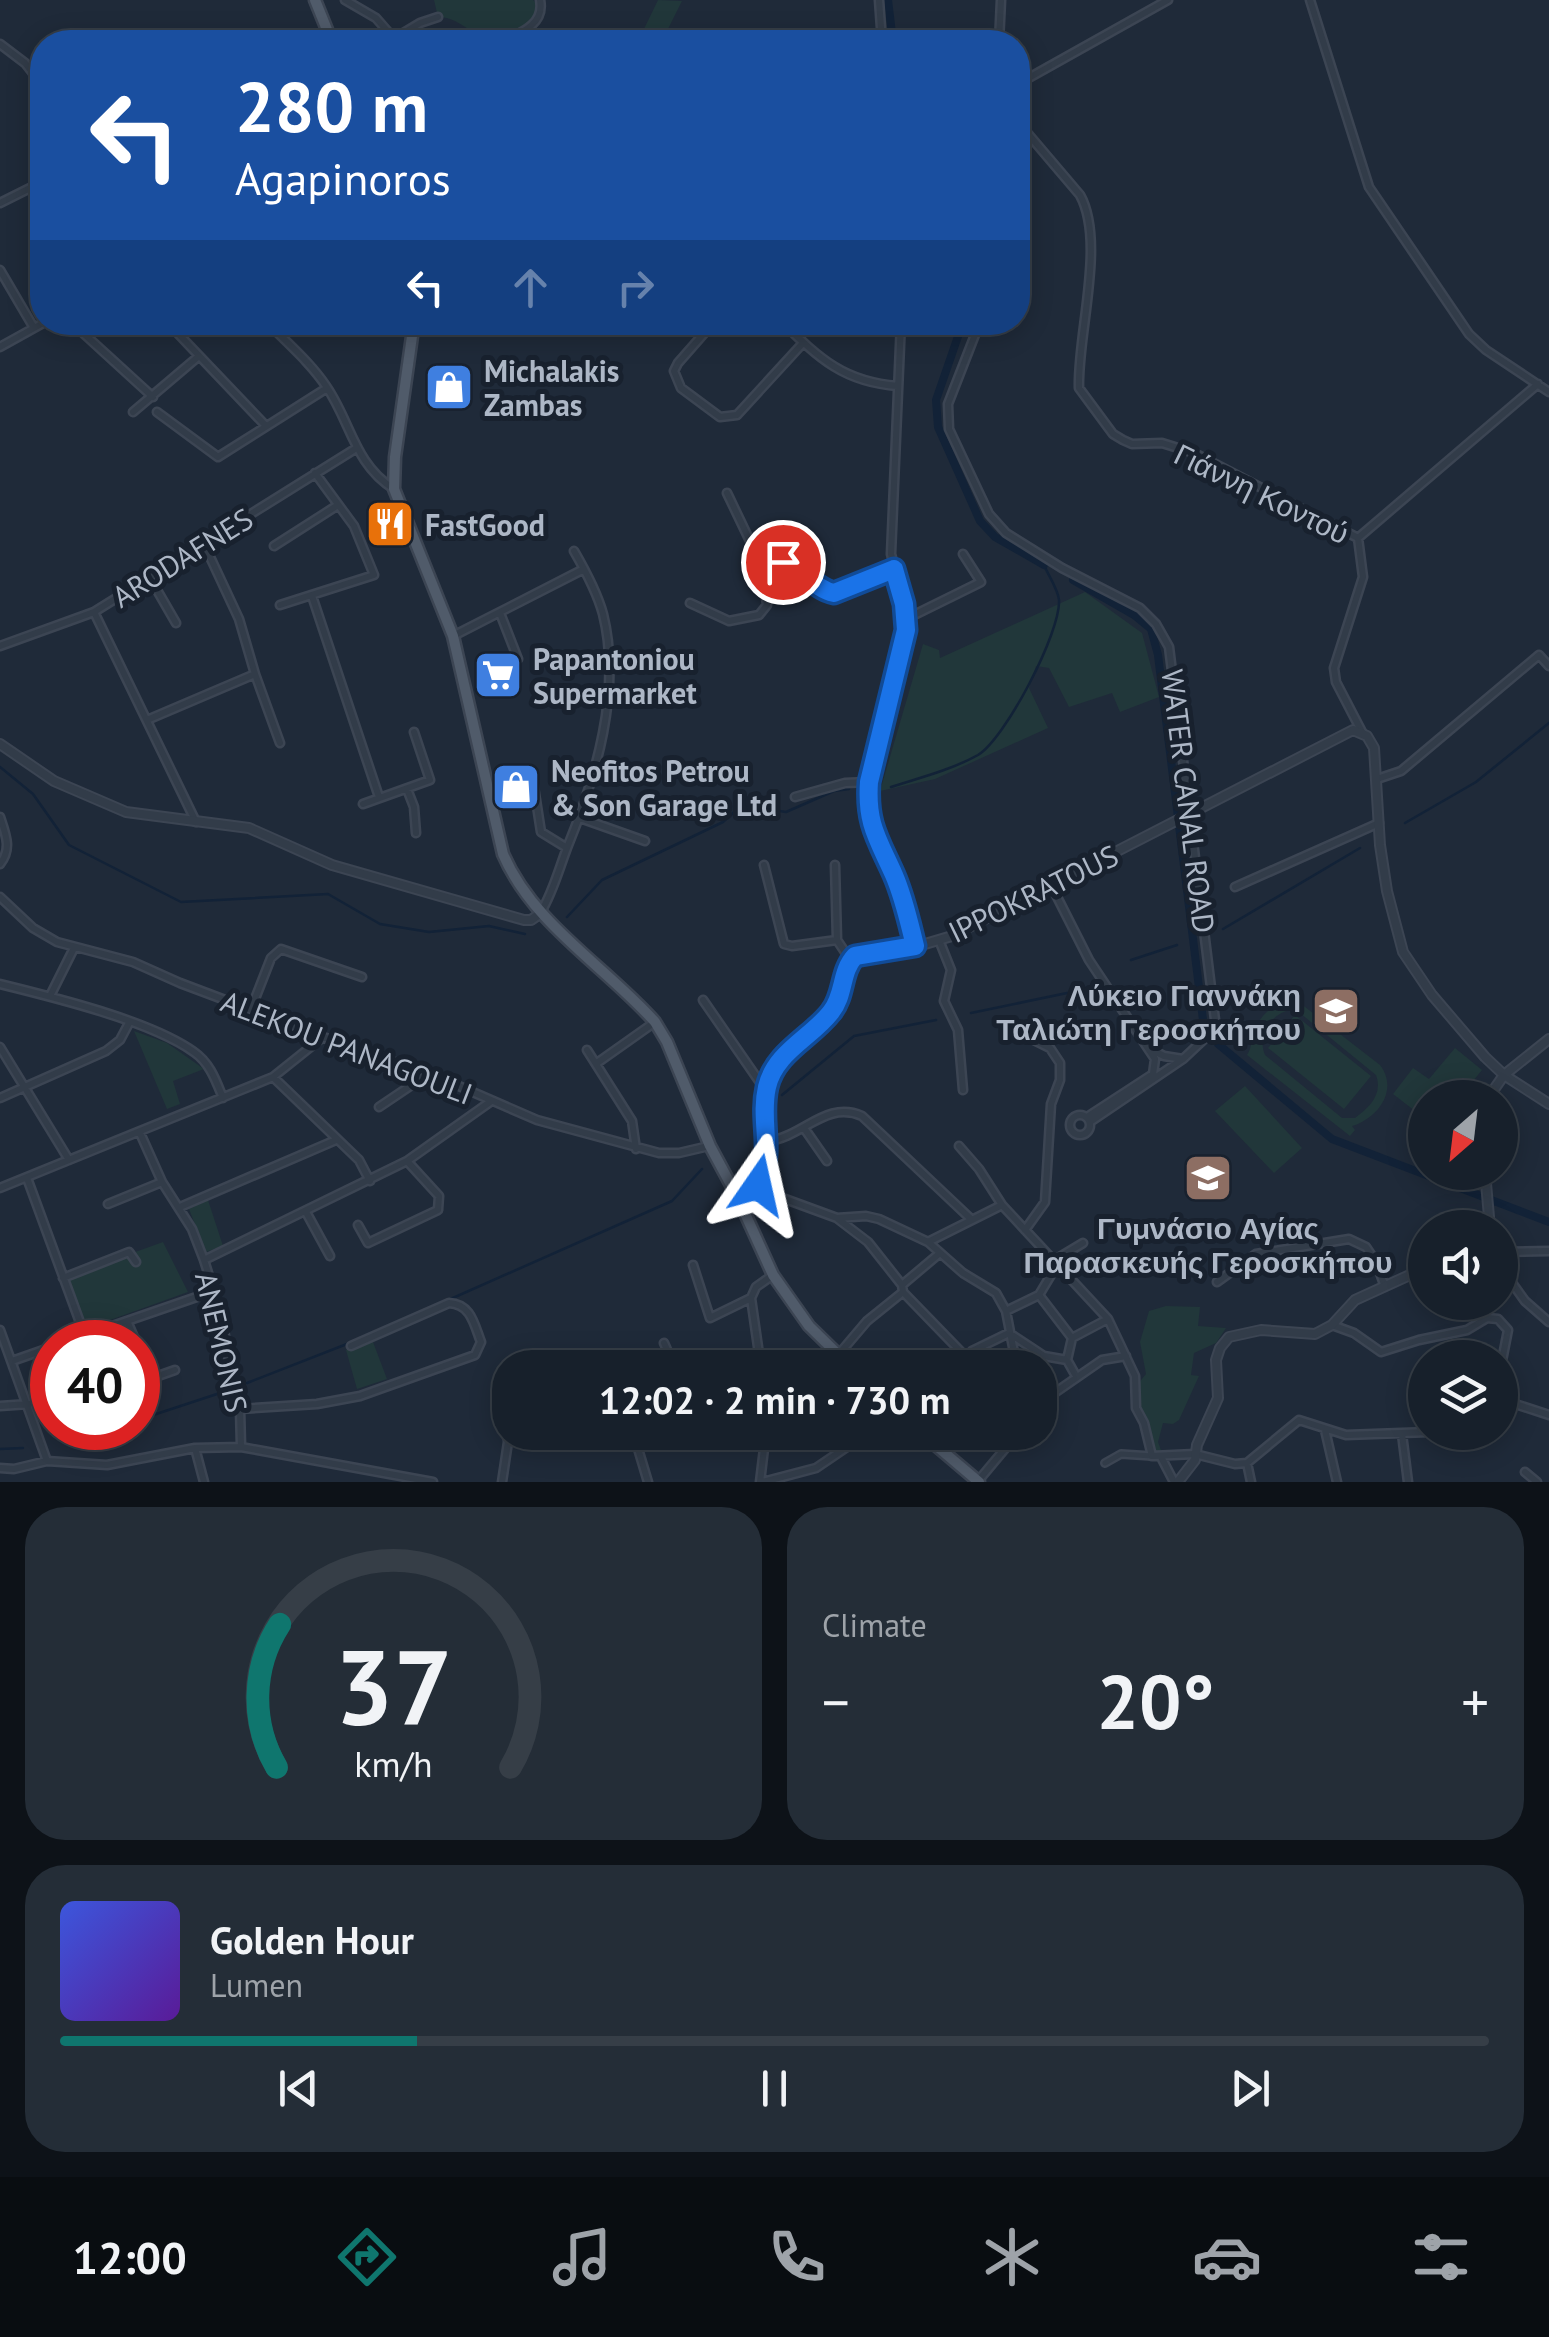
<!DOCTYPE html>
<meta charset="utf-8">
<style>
:root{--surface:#17202b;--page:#242d37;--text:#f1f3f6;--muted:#9ea3a9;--line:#363e47;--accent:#0f766e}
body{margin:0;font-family:"PT Sans",sans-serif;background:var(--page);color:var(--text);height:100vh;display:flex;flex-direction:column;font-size:38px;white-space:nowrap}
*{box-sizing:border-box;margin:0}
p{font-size:32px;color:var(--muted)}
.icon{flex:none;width:55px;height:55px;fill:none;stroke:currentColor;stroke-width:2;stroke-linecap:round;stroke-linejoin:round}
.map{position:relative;height:1482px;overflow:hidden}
.drawer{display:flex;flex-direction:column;gap:25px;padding:25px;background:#0d1218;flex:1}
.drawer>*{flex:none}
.banner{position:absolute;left:30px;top:30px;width:1000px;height:305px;border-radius:40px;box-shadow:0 5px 25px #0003,0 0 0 2px var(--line);background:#1a4fa0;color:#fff;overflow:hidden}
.needle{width:65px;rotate:208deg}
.controls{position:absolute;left:1408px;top:1080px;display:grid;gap:20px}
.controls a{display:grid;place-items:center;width:110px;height:110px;border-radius:50%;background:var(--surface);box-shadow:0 5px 25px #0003,0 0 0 2px var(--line);font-size:50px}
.speed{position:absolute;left:30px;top:1320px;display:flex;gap:20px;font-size:50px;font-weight:700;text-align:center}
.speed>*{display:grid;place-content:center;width:130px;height:130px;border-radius:50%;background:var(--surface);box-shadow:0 5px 25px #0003,0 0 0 2px var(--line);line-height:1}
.speed .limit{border:15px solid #d22;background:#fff;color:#111}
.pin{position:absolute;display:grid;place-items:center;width:85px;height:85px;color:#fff;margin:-42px;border:5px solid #fff;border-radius:50%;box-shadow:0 2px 10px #0007}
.me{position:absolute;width:110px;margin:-55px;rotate:11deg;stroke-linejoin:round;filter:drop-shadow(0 0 8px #0008)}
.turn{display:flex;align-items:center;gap:35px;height:210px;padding:0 40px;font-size:45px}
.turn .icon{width:130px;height:130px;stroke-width:2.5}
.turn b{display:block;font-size:70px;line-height:85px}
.lanes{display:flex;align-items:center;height:95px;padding:0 40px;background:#0003;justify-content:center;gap:50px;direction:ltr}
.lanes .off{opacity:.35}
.big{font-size:75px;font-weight:700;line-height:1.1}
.drawer .card{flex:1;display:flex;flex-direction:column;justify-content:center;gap:15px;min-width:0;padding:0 35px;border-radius:40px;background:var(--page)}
.drawer .dial{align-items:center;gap:0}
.dial svg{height:260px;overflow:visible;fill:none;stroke:var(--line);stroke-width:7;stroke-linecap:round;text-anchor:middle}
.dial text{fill:var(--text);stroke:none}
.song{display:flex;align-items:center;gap:30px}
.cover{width:120px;height:120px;border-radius:15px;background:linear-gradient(135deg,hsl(230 70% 55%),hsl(270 70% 35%))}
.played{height:10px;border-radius:5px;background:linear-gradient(90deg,var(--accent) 25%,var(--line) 25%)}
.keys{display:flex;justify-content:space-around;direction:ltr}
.heat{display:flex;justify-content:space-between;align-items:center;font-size:55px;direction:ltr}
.drawer .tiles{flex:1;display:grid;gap:25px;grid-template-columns:1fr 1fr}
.card:last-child{grid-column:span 2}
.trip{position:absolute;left:492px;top:1350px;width:565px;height:100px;border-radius:40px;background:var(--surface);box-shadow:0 5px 25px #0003,0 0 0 2px var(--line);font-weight:700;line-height:100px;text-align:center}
.dock{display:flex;height:160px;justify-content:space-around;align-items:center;background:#090d11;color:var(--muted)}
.dock .icon{width:70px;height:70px}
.dock .selected{color:var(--accent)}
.dock b{font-size:45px;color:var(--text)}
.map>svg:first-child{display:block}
.green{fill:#21373a;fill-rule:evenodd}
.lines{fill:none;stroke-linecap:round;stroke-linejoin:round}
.stream{stroke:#122237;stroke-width:2.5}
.canal{stroke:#122237;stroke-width:8}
.pedestrian-casing{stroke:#3c4553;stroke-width:10}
.minor-casing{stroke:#3c4553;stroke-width:11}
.tertiary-casing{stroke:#3c4553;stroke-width:12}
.primary-casing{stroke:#3c4553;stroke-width:15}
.pedestrian{stroke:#323c49;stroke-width:5}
.minor{stroke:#323c49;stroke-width:6}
.tertiary{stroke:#323c49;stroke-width:8}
.primary{stroke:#505b6a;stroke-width:10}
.route-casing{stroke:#114b97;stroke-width:25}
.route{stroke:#1a73e8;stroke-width:18}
.labels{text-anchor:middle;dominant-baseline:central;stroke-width:10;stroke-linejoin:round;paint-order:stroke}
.poi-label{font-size:30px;font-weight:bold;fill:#adb7c6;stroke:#18212e;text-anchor:start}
.street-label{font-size:30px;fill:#adb7c6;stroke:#18212e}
</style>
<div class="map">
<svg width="1549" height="1482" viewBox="0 0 1549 1482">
<rect width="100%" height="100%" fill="#1f2a39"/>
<path class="green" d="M434,0H533L542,9C533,23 527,29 513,37C481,54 468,17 438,17Z
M658,0L682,1L663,39L644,29Z
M1085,592L1142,633L1159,697L1120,712L1112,693L1069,707L1049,668L1036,666L1029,688L1048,728L935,779L880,791L923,644L939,650L940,658Z
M1296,1000L1380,1065C1399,1090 1378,1118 1352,1126L1355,1130L1350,1136L1247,1055C1253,1046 1250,1039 1254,1030C1262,1013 1277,1000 1296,1000ZM1295,1009L1376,1075C1383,1094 1370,1107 1355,1118H1342L1265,1055C1256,1033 1272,1012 1295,1009Z
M1295,1015L1371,1076L1344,1109L1268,1048Z
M134,1031L167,1043L204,1069L173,1081L180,1104L167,1109Z
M1455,1048L1482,1070L1460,1097H1450L1435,1085L1415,1111L1393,1094L1413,1068L1429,1079Z
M1245,1086L1302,1148L1274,1173L1215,1111Z
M208,1200L223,1246L206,1252L189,1209Z
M163,1242L188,1292L85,1329L66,1277Z
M1166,1306L1200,1307L1198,1326L1226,1328L1216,1343L1194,1353L1191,1375L1199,1376L1179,1420L1173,1424L1163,1423L1158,1442L1162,1453H1156C1148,1427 1139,1412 1137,1385L1146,1374L1140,1342L1149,1311Z
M373,1342L387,1379L357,1389L346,1350Z"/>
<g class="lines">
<path class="stream" d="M0,767L33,794L69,845L181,902L328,894L380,924L429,932L489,926L525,934
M891,787C919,778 951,770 978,755C1005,739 1061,632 1059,600C1058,589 1048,575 1044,565
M1405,823L1476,782L1549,723
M567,917L602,880L723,822L742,805L786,812L834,791L849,789
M1223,929L1360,848
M1131,960L1177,945
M971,1013L1067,993
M782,1095L854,1036L936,1020
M419,1313L672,1201L702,1169
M247,1383L352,1342
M138,1420L217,1394
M70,1442L115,1428
M0,1449L23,1448"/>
<path class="canal" d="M888,0L893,42
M963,322L936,400L938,427L980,521L995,537L1044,565
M1073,580L1134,615L1151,629L1158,655L1203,1020L1218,1044L1332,1139L1549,1222"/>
<g class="pedestrian-casing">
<path id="pedestrian" d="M762,1208L772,1196
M1105,1463L1121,1454L1152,1456"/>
</g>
<g class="minor-casing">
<path id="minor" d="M345,0L376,18L397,42
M879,0L882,42
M1310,0L1369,187L1469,334L1486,350L1549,392
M395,38L420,23L438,17
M502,42C521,33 545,24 540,0
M999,42L1001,0
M0,44L25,63L42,85
M1018,84L1168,0
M1018,122L1080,195C1106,242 1077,335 1079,388L1113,434L1123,440L1132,444L1162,443L1194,453L1358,538L1363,577L1334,668L1336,682L1362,732
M0,203L42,182
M0,270L34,328
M71,322L153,397
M167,322L266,426
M267,322C287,343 310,362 326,386C351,422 354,464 394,489
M714,322L678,363L674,371L681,388L720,417L737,415L803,343
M782,322C820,359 844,382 898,386
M901,322L891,554L904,604L906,630L869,782C866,824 878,838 894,875C904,898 909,922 915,946
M980,322L948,404L949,429L989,514L1006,533L1062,568L1140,608L1156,624L1169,647L1216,1028L1183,1059L1090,1122
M0,347L45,322
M133,412L199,356
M157,412L218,457L327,388
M1358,538L1538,384
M204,544L239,619L255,674L280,743
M274,546L338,505
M762,566L790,563L820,588L834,593L894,569
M150,578L176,623
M312,596L379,797
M690,603L729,621L759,615L767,605L762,566L727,493
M280,605L374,575L354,526L315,473
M94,612L196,822
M500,613L518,659
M906,619L981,582L963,554
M453,636L584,569
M0,646L94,612L355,449
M147,720L255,674
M532,774L541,832L567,848
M1377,779L1401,771L1539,655L1549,666
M407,789L414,807L416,833
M795,797L845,783L869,782
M363,804L430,780L414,732
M0,817C6,835 12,849 0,864
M580,818L645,841
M764,865L784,944L792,946L837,940
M835,865L837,940L851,961
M1052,887L1089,960L1155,1059L1153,1074L1087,1117
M1235,887L1379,823
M0,897L33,928L57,942L133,962L180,983L358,1050L429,1073L537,1120L659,1153H679L709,1146
M541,912C553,892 559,869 567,848C596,777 622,690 603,614C597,592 585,570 574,551
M939,940L951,970L944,1001L958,1030L963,1090
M0,984C53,997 151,1021 194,1052C210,1063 216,1081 223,1098
M50,996L74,948
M703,1000L766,1091
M251,1009L271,958L281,949L362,977
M1020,1033L1050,1048L1060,1063V1080L1051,1104L1045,1202L1025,1230
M0,1047L69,1160
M587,1050L632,1121L636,1149
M1152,1050L1164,1056L1183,1059
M597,1063L655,1022
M273,1077L359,1160L370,1181
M0,1098L106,1051L120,1040L129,1023
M379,1107L428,1074
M1070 1125a10 10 0 1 1 20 0a10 10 0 1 1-20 0Z
M804,1128L827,1161
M140,1133L162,1182L192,1229L204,1260L222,1317L234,1393L240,1409L241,1446
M768,1141C803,1137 826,1100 862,1116L972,1220
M959,1146L979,1169L1002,1205L1108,1319L1135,1376L1136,1408L1144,1423L1152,1456L1195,1454L1235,1464L1247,1463L1299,1420L1346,1435L1429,1432
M27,1178L85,1336
M0,1188L273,1077L323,1037
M766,1192L837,1218L866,1216L879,1219L928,1242L963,1273L996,1293L1006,1311L1017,1368
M108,1204L162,1182
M180,1207L336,1140
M306,1212L330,1256
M838,1219L868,1242L902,1285L903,1292L966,1357
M358,1225L368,1243L438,1210L439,1196L407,1161
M928,1242L1002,1205
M1500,1252L1549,1251
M204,1260L407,1161L490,1102
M1053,1261L1083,1243
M693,1265L710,1318L751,1298
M1500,1266L1525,1301L1549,1322
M63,1278L129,1252L136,1262
M1217,1282L1256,1254L1349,1239L1366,1247L1376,1262L1384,1284
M902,1285L940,1253
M1039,1295L1072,1338L1067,1360L1076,1376
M1006,1311L1039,1295L1057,1265
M127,1321L136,1342
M1332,1325L1354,1333L1381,1352L1419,1340L1467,1330L1487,1318L1498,1319L1508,1330L1500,1371
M0,1330L47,1461
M1072,1338L1108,1319
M66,1342L214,1291
M664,1343L675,1368
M138,1346L151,1378
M839,1354L867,1321L903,1292
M12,1361L52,1347
M761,1368L751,1298L756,1287L773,1275
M961,1368L972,1351L1009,1333L1044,1356L1067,1360
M138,1383L175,1370
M1500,1399L1549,1415
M1040,1403L1102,1360L1126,1356
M0,1406L29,1404
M240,1409L317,1404L360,1396L475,1355L481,1342C474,1324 471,1304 449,1303L351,1346
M1325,1430L1337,1482
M566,1432L567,1434
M633,1432L648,1482
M1402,1434L1408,1482
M508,1442L545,1432
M195,1448L204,1482
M638,1448L688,1432
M1161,1457L1174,1482
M1247,1463L1251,1482
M0,1468L14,1469L47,1461L107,1465L195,1448L241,1447L433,1482
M1525,1472L1537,1482
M978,1481L1019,1432
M502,1482L508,1442L506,1414
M760,1482L766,1432
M763,1482L816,1468L869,1432"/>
</g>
<g class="tertiary-casing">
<path id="tertiary" d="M0,744L54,781L126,812L249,828L332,865L524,920H531L541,913
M1488,1098L1504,1075L1549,1039
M1485,1172L1490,1228
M738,1198L756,1188L766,1167
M746,1213C754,1206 763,1200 767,1190C776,1166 762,1118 767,1089C773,1053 810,1038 831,1013C845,995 840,972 855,956L925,944L952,936L1353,730L1367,736L1374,748L1380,845L1387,891L1403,952L1432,995L1485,1057L1504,1075L1549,1104
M1178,1482L1195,1460L1197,1445L1218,1398L1216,1360L1220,1348L1229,1337L1261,1330L1315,1334L1332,1325L1355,1300L1425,1268"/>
</g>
<g class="primary-casing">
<path id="primary" d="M315,0L332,42
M414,322L395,457L394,489L453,636L503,854C533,924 605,966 655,1022L667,1042L710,1146L738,1198L773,1275L809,1326L852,1368
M920,1432L979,1482"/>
</g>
<use href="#pedestrian" class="pedestrian"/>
<use href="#minor" class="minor"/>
<use href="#tertiary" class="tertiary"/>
<use href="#primary" class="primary"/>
</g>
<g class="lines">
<g class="route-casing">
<path id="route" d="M758,1185C775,1151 759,1122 767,1087C775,1052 811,1038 831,1012C845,995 840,972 855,956L915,946C909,922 904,898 894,875C878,839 866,824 869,782L906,630L904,604L894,569L834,593C814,589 803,568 783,562"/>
</g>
<use href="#route" class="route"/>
</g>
<defs>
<g id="shop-square" transform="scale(2.5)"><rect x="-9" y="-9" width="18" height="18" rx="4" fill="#3f7fe0" stroke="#18212e"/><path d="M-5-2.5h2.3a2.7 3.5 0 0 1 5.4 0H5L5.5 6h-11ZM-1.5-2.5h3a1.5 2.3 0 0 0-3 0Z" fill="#fff"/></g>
<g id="restaurant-square" transform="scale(2.5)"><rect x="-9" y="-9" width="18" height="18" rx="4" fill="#e8710a" stroke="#18212e"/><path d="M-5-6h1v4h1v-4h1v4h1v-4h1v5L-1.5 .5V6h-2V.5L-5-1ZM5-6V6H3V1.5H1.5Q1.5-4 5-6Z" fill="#fff"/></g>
<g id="supermarket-square" transform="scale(2.5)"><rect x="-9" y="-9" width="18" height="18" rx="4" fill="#3f7fe0" stroke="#18212e"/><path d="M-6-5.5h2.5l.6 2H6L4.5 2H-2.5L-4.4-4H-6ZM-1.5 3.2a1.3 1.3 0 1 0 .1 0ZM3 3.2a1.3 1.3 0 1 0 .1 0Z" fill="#fff"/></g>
<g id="school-square" transform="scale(2.5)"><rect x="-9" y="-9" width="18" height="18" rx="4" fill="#8d6e63" stroke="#18212e"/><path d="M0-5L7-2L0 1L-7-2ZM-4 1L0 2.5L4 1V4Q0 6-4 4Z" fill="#fff"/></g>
</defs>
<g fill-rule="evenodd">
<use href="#shop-square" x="449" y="387"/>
<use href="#restaurant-square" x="390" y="524"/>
<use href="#supermarket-square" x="498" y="675"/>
<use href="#shop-square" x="516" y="787"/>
<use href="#school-square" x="1336" y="1011"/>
<use href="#school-square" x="1208" y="1178"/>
</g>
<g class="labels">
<g class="poi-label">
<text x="484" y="370">Michalakis<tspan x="484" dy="34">Zambas</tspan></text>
<text x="425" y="524">FastGood</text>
<text x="533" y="658">Papantoniou<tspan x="533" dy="34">Supermarket</tspan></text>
<text x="551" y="770">Neofitos Petrou<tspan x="551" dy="34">&amp; Son Garage Ltd</tspan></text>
<text x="1301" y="994" text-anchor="end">Λύκειο Γιαννάκη<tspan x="1301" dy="34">Ταλιώτη Γεροσκήπου</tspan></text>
<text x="1208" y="1227" text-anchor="middle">Γυμνάσιο Αγίας<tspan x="1208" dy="34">Παρασκευής Γεροσκήπου</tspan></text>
</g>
<g class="street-label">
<text transform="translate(1262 493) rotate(26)">Γιάννη Κοντού</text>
<text transform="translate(182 557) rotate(-32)">ARODAFNES</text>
<text transform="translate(1189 801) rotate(83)">WATER CANAL ROAD</text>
<text transform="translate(1033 893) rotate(-26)">IPPOKRATOUS</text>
<text transform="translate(347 1047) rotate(21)">ALEKOU PANAGOULI</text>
<text transform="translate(222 1342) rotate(77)">ANEMONIS</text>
</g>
</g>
</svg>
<div class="controls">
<a><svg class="needle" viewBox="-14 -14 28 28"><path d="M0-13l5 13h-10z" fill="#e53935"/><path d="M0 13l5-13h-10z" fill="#9ea3a9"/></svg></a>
<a><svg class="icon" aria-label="sound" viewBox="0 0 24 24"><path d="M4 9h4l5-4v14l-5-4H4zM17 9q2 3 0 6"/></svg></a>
<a><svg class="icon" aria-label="layers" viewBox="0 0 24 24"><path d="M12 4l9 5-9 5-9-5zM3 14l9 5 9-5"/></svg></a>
</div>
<div class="speed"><div class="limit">40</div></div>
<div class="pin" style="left:783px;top:562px;background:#d93025"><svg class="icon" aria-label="arrive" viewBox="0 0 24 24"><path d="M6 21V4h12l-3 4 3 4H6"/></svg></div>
<svg class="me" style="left:758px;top:1185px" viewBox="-20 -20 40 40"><path d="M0-17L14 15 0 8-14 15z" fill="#1a73e8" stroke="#fff" stroke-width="4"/></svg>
<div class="trip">12:02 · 2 min · 730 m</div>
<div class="banner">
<div class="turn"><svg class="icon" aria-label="left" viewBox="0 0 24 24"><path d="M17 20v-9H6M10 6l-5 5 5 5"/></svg><div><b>280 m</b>Agapinoros</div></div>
<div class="lanes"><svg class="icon" aria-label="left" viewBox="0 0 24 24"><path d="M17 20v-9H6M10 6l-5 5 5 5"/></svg><svg class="icon off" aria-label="ahead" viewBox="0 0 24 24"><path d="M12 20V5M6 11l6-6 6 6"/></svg><svg class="icon off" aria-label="right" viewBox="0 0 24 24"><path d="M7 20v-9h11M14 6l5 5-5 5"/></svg></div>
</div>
</div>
<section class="drawer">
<div class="tiles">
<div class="card dial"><svg viewBox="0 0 100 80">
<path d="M14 69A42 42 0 1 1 86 69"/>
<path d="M14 69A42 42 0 0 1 15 25" stroke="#0f766e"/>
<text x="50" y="56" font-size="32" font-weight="700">37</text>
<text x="50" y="72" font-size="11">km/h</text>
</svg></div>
<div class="card"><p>Climate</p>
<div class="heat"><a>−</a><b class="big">20°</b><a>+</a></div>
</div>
<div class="card">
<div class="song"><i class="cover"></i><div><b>Golden Hour</b><p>Lumen</p></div></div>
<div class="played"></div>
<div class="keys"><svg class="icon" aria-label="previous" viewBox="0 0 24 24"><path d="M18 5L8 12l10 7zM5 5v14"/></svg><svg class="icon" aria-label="pause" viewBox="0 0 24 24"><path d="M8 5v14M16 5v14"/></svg><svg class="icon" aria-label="next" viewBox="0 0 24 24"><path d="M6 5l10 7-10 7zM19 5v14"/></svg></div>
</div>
</div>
</section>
<nav class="dock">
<b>12:00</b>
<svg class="icon selected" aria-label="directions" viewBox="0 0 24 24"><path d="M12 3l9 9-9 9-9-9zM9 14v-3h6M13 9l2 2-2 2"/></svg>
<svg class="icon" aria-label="music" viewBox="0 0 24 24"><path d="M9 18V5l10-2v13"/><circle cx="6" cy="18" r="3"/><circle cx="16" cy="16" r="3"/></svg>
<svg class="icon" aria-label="phone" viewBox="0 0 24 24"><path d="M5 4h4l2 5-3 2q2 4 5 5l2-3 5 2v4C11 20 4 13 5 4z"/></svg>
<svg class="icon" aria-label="climate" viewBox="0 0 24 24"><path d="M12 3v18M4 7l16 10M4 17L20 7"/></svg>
<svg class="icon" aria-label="car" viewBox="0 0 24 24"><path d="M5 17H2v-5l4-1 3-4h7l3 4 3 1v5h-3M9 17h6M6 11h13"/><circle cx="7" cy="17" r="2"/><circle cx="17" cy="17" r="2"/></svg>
<svg class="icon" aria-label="filters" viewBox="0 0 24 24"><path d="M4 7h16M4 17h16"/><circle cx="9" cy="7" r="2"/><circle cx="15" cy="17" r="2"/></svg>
</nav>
